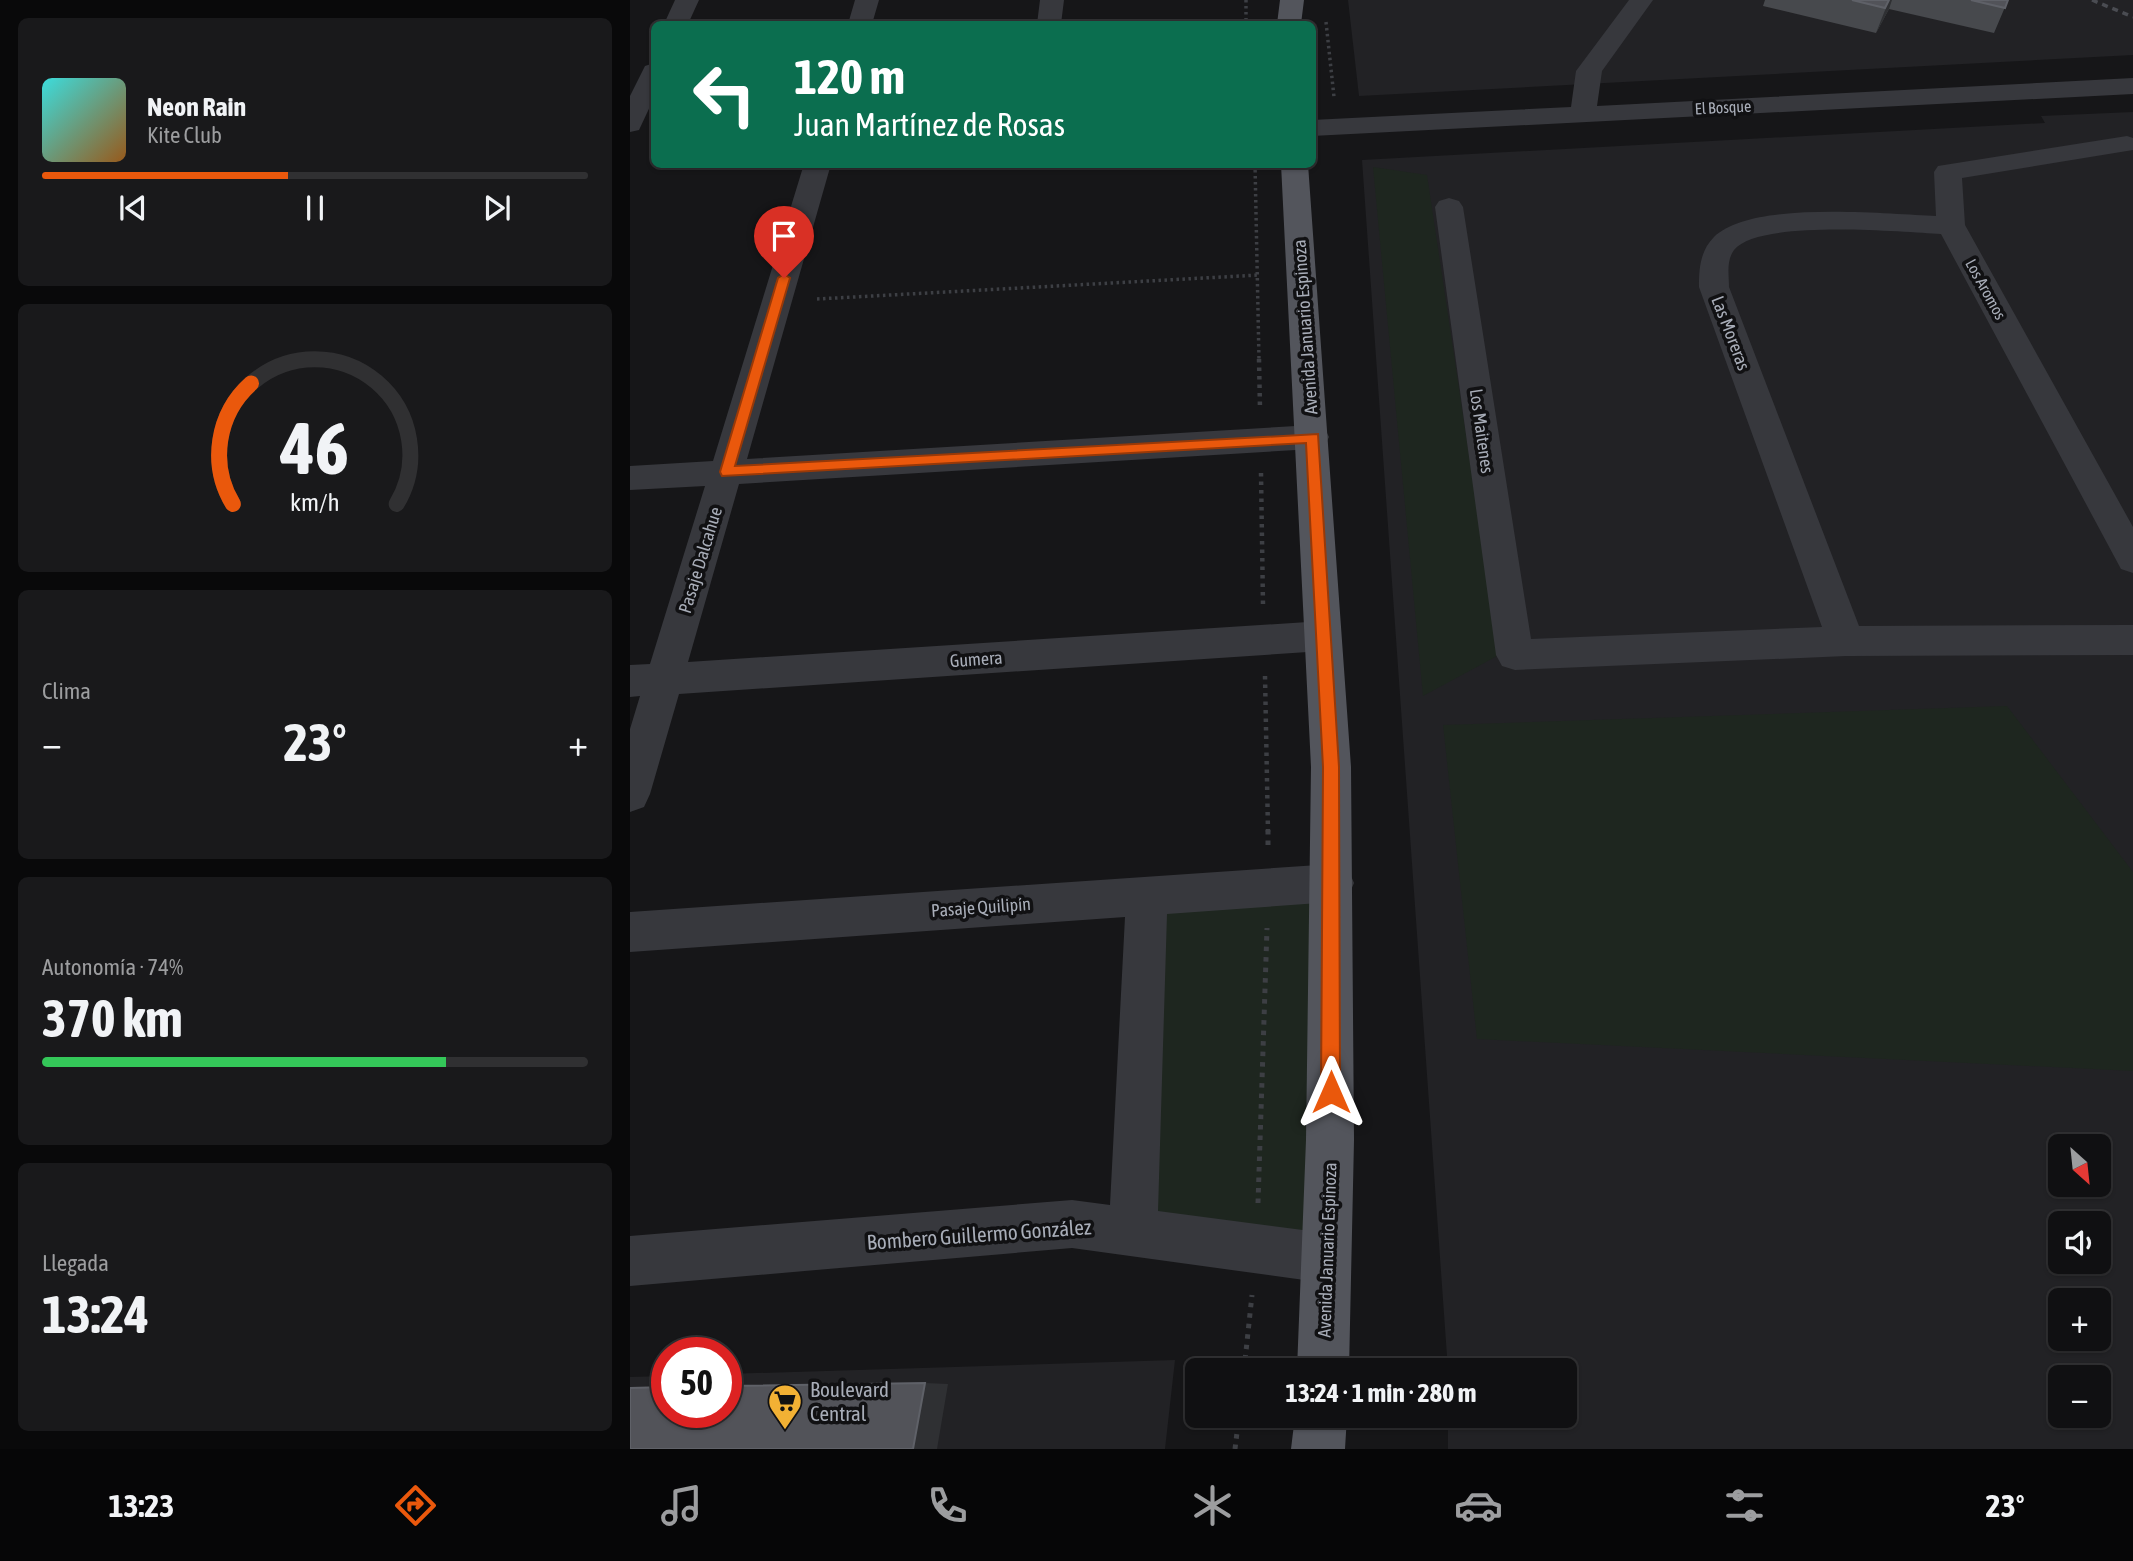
<!DOCTYPE html>
<html lang="es">
<meta charset="utf-8">
<style>
:root{--surface:#101012;--page:#19191b;--text:#f1f3f6;--muted:#9c9d9f;--line:#303032;--accent:#ea580c}
body{margin:0;font-family:"Asap Condensed",sans-serif;background:var(--page);color:var(--text);height:100vh;display:flex;flex-direction:column;font-size:26px;white-space:nowrap}
*{box-sizing:border-box;margin:0}
p{font-size:23px;color:var(--muted)}
.icon{flex:none;width:38px;height:38px;fill:none;stroke:currentColor;stroke-width:2;stroke-linecap:round;stroke-linejoin:round}
.map{position:relative;flex:1;overflow:hidden}
.sheet{display:flex;flex-direction:column;gap:18px;padding:18px;background:#09090a;width:630px}
.sheet>*{flex:none}
.banner{position:absolute;left:21px;top:21px;width:665px;height:147px;border-radius:10px;box-shadow:0 2px 5px #0004,0 0 0 2px var(--line);background:#0b6e4f;color:#fff;overflow:hidden}
.needle{width:46px;rotate:153deg}
.buttons{position:absolute;left:1418px;top:1134px;display:grid;gap:14px}
.buttons a{display:grid;place-items:center;width:63px;height:63px;border-radius:10px;background:var(--surface);box-shadow:0 2px 5px #0004,0 0 0 2px var(--line);font-size:35px}
.speed{position:absolute;left:21px;top:1337px;display:flex;gap:14px;font-size:35px;font-weight:700;text-align:center}
.speed>*{display:grid;place-content:center;width:91px;height:91px;border-radius:50%;background:var(--surface);box-shadow:0 2px 5px #0004,0 0 0 2px var(--line);line-height:1}
.speed .limit{border:10px solid #d22;background:#fff;color:#111}
.pin{position:absolute;display:grid;place-items:center;width:60px;height:60px;color:#fff;margin:-72px -30px;border-radius:50% 50% 50% 0;rotate:-45deg;box-shadow:0 0 7px #0007}
.pin .icon{rotate:45deg}
.me{position:absolute;width:77px;margin:-38px;rotate:0deg;stroke-linejoin:round;filter:drop-shadow(0 0 5px #0008)}
.turn{display:flex;align-items:center;gap:24px;height:147px;padding:0 28px;font-size:32px}
.turn .icon{width:91px;height:91px;stroke-width:2.5}
.turn b{display:block;font-size:49px;line-height:60px}
.big{font-size:52px;font-weight:700;line-height:1.1}
.sheet .card{flex:1;display:flex;flex-direction:column;justify-content:center;gap:10px;min-width:0;padding:0 24px;border-radius:10px;background:var(--page)}
.sheet .dial{align-items:center;gap:0}
.dial svg{height:182px;overflow:visible;fill:none;stroke:var(--line);stroke-width:7;stroke-linecap:round;text-anchor:middle}
.dial text{fill:var(--text);stroke:none}
.song{display:flex;align-items:center;gap:21px}
.cover{width:84px;height:84px;border-radius:10px;background:linear-gradient(135deg,hsl(180 70% 55%),hsl(30 70% 35%))}
.played{height:7px;border-radius:4px;background:linear-gradient(90deg,var(--accent) 45%,var(--line) 45%)}
.keys{display:flex;justify-content:space-around;direction:ltr}
.heat{display:flex;justify-content:space-between;align-items:center;font-size:38px;direction:ltr}
.charge{height:10px;border-radius:5px;background:linear-gradient(90deg,#34c759 74%,var(--line) 0)}
.trip{position:absolute;left:555px;top:1358px;width:392px;height:70px;border-radius:10px;background:var(--surface);box-shadow:0 2px 5px #0004,0 0 0 2px var(--line);font-weight:700;line-height:70px;text-align:center}
.menu{display:flex;height:112px;justify-content:space-around;align-items:center;background:#060607;color:var(--muted)}
.menu .icon{width:49px;height:49px}
.menu .selected{color:var(--accent)}
.menu b{font-size:32px;color:var(--text)}
main{display:flex;flex:1;min-height:0}
.map>svg:first-child{display:block}
.built{fill:#222225;fill-rule:evenodd}
.green{fill:#1e261f}
.lines{fill:none;stroke-linecap:round;stroke-linejoin:round}
.path-far2{stroke:#3d3f44;stroke-width:3.5;stroke-dasharray:2.5 3.5;stroke-linecap:butt}
.path-far1{stroke:#3d3f44;stroke-width:4.5;stroke-dasharray:3.5 5;stroke-linecap:butt}
.path{stroke:#3d3f44;stroke-width:5;stroke-dasharray:4.5 6;stroke-linecap:butt}
.minor{fill:#37383d;fill-rule:evenodd}
.major{fill:#53555c;fill-rule:evenodd}
.rail{stroke:#4a4c52;stroke-width:3.5;stroke-dasharray:6 5;stroke-linecap:butt}
.wall{fill:#47494d}
.shaded-wall{fill:#2f3033}
.building{fill:#525359;stroke:#5f6168;stroke-width:2}
.route{fill:#ea580c;stroke:#983908;stroke-width:2}
.labels{text-anchor:middle;dominant-baseline:central;stroke-width:7;stroke-linejoin:round;paint-order:stroke}
.far-street-label{font-size:16px;fill:#a8adb8;stroke:#111113}
.street-label{font-size:18px;fill:#a8adb8;stroke:#111113}
.near-street-label{font-size:21px;fill:#a8adb8;stroke:#111113}
.near-poi-label{font-size:21px;fill:#a8adb8;stroke:#111113;text-anchor:start}
</style>
<main>
<section class="sheet">
<div class="card">
<div class="song"><i class="cover"></i><div><b>Neon Rain</b><p>Kite Club</p></div></div>
<div class="played"></div>
<div class="keys"><svg class="icon" aria-label="previous" viewBox="0 0 24 24"><path d="M18 5L8 12l10 7zM5 5v14"/></svg><svg class="icon" aria-label="pause" viewBox="0 0 24 24"><path d="M8 5v14M16 5v14"/></svg><svg class="icon" aria-label="next" viewBox="0 0 24 24"><path d="M6 5l10 7-10 7zM19 5v14"/></svg></div>
</div>
<div class="card dial"><svg viewBox="0 0 100 80">
<path d="M14 69A42 42 0 1 1 86 69"/>
<path d="M14 69A42 42 0 0 1 22 16" stroke="#ea580c"/>
<text x="50" y="56" font-size="32" font-weight="700">46</text>
<text x="50" y="72" font-size="11">km/h</text>
</svg></div>
<div class="card"><p>Clima</p>
<div class="heat"><a>−</a><b class="big">23°</b><a>+</a></div>
</div>
<div class="card"><p>Autonomía · 74%</p><b class="big">370 km</b><div class="charge"></div></div>
<div class="card"><p>Llegada</p><b class="big">13:24</b></div>
</section>
<div class="map">
<svg width="1503" height="1449" viewBox="0 0 1503 1449">
<rect width="100%" height="100%" fill="#161618"/>
<path class="built" d="M718,0H1503V55L729,96Z
M1503,112V1449H818V1416H934V1370H818L732,160L1415,123L1411,116ZM1430,1146H1468V1185H1430ZM1430,1223H1468V1262H1430ZM1430,1300H1468V1339H1430ZM1430,1377H1468V1416H1430Z
M545,1360L535,1449H0V1377L37,1376V1412H96V1374Z"/>
<path class="green" d="M743,167L797,175L869,655L793,696Z
M1377,706L1503,872V1071L847,1039L813,725Z
M688,903L679,1242L515,1212L530,905Z"/>
<g class="lines">
<path class="path-far2" d="M616,0V24
M696,22L704,97
M625,164L629,360
M187,299L629,275"/>
<path class="path-far1" d="M629,359L630,409
M631,473L633,605
M635,676L638,832"/>
<path class="path" d="M638,830V846
M628,1203L637,928
M614,1370L622,1295
M605,1449L609,1416"/>
<path class="minor" d="M45,0H69L58,24H34Z
M225,0H249L242,24H218Z
M410,0H434L431,24H407Z
M999,0H1023L972,71L967,106L1503,78V94L682,136V120L941,107L946,71Z
M24,63V98L9,130L0,132V96L15,66Z
M1497,136L1503,138V150L1332,178L1335,225L1503,527V573L1491,569L1311,234C1270,232 1129,219 1104,250C1096,261 1099,275 1099,287L1229,626L1503,625V655L1216,656L885,670L872,666L866,655L805,207L809,201L819,198L829,201L833,207L901,639L1192,627L1069,287C1069,269 1070,251 1084,237C1122,200 1254,214 1306,216L1304,172L1308,166Z
M174,164H201L117,459L683,425L695,429L699,437L695,445L683,449L109,484L58,662L693,621L706,625L711,636L706,647L693,651L49,694L20,794L14,807L0,812V729L10,696L0,697V665L20,664L75,486L0,490V466L83,461Z
M703,864L718,869L724,883L718,897L703,902L537,914L528,1211L696,1233L713,1241L721,1258L713,1275L696,1283L442,1248L0,1286V1236L442,1200L480,1205L495,917L0,952V912Z"/>
<path class="major" d="M650,0H674L671,24H647Z
M651,164H678L721,767L724,1140L719,1370H667L676,1140L681,767Z
M665,1416H717L715,1449H661Z"/>
<path class="rail" d="M1462,0L1503,17"/>
</g>
<path class="wall" d="M1135,0H1378L1364,33L1259,9L1246,33L1133,6Z"/>
<path class="shaded-wall" d="M1259,0H1262L1259,9L1246,33Z
M295,1383L318,1384L307,1449H283Z"/>
<path class="building" d="M1222,0H1259L1255,8Z
M1341,0H1378L1375,8Z
M295,1383L283,1449H0V1388L37,1387V1412H96V1386Z"/>
<path class="route" d="M154,274L160,278L105,466L688,434L709,767L710,1092L707,1099L701,1102L694,1099L691,1092L693,767L676,443L92,476L90,472L148,278Z"/>
<defs>
<g id="supermarket-pin" transform="scale(1.75)"><path d="M0 17L-7.5 6A9.5 9.5 0 1 1 7.5 6Z" fill="#f2b134" stroke="#111113"/><path d="M-6-5.5h2.5l.6 2H6L4.5 2H-2.5L-4.4-4H-6ZM-1.5 3.2a1.3 1.3 0 1 0 .1 0ZM3 3.2a1.3 1.3 0 1 0 .1 0Z" fill="#111"/></g>
</defs>
<g fill-rule="evenodd">
<use href="#supermarket-pin" x="155" y="1401"/>
</g>
<g class="labels">
<g class="far-street-label">
<text transform="translate(1093 107) rotate(-3)">El Bosque</text>
<text transform="translate(1356 289) rotate(61)">Los Aromos</text>
</g>
<g class="street-label">
<text transform="translate(675 327) rotate(-94)">Avenida Januario Espinoza</text>
<text transform="translate(1101 333) rotate(69)">Las Moreras</text>
<text transform="translate(852 431) rotate(82)">Los Maitenes</text>
<text transform="translate(70 560) rotate(-73)">Pasaje Dalcahue</text>
<text transform="translate(346 659) rotate(-4)">Gumera</text>
<text transform="translate(351 907) rotate(-4)">Pasaje Quilipín</text>
<text transform="translate(697 1250) rotate(-88)">Avenida Januario Espinoza</text>
</g>
<g class="near-street-label">
<text transform="translate(349 1234) rotate(-4)">Bombero Guillermo González</text>
</g>
<g class="near-poi-label">
<text x="180" y="1389">Boulevard<tspan x="180" dy="24">Central</tspan></text>
</g>
</g>
</svg>
<div class="buttons">
<a><svg class="needle" viewBox="-14 -14 28 28"><path d="M0-13l5 13h-10z" fill="#e53935"/><path d="M0 13l5-13h-10z" fill="#9c9d9f"/></svg></a>
<a><svg class="icon" aria-label="sound" viewBox="0 0 24 24"><path d="M4 9h4l5-4v14l-5-4H4zM17 9q2 3 0 6"/></svg></a>
<a>+</a>
<a>−</a>
</div>
<div class="speed"><div class="limit">50</div></div>
<div class="pin" style="left:154px;top:278px;background:#d93025"><svg class="icon" aria-label="arrive" viewBox="0 0 24 24"><path d="M6 21V4h12l-3 4 3 4H6"/></svg></div>
<svg class="me" style="left:701px;top:1092px" viewBox="-20 -20 40 40"><path d="M0-17L14 15 0 8-14 15z" fill="#ea580c" stroke="#fff" stroke-width="4"/></svg>
<div class="trip">13:24 · 1 min · 280 m</div>
<div class="banner">
<div class="turn"><svg class="icon" aria-label="left" viewBox="0 0 24 24"><path d="M17 20v-9H6M10 6l-5 5 5 5"/></svg><div><b>120 m</b>Juan Martínez de Rosas</div></div>
</div>
</div>
</main>
<nav class="menu">
<b>13:23</b>
<svg class="icon selected" aria-label="directions" viewBox="0 0 24 24"><path d="M12 3l9 9-9 9-9-9zM9 14v-3h6M13 9l2 2-2 2"/></svg>
<svg class="icon" aria-label="music" viewBox="0 0 24 24"><path d="M9 18V5l10-2v13"/><circle cx="6" cy="18" r="3"/><circle cx="16" cy="16" r="3"/></svg>
<svg class="icon" aria-label="phone" viewBox="0 0 24 24"><path d="M5 4h4l2 5-3 2q2 4 5 5l2-3 5 2v4C11 20 4 13 5 4z"/></svg>
<svg class="icon" aria-label="climate" viewBox="0 0 24 24"><path d="M12 3v18M4 7l16 10M4 17L20 7"/></svg>
<svg class="icon" aria-label="car" viewBox="0 0 24 24"><path d="M5 17H2v-5l4-1 3-4h7l3 4 3 1v5h-3M9 17h6M6 11h13"/><circle cx="7" cy="17" r="2"/><circle cx="17" cy="17" r="2"/></svg>
<svg class="icon" aria-label="filters" viewBox="0 0 24 24"><path d="M4 7h16M4 17h16"/><circle cx="9" cy="7" r="2"/><circle cx="15" cy="17" r="2"/></svg>
<b>23°</b>
</nav>
